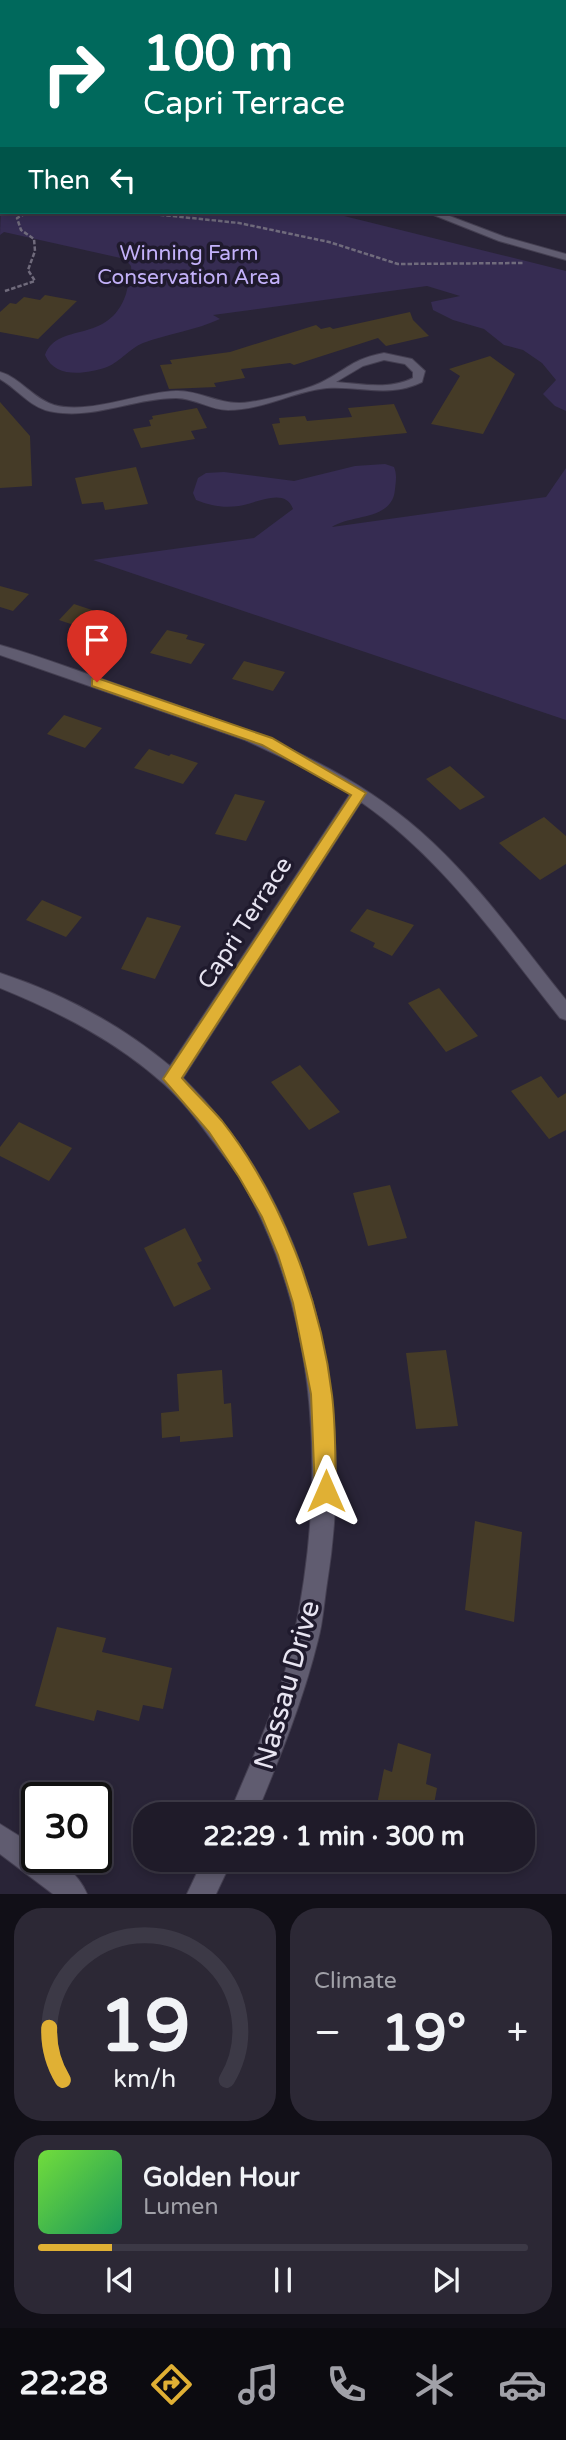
<!DOCTYPE html>
<meta charset="utf-8">
<style>
:root{--surface:#1f1b29;--page:#2c2835;--text:#f1f3f6;--muted:#a1a1a8;--line:#3c3946;--accent:#e0b034}
body{margin:0;font-family:"Varela Round",sans-serif;background:var(--page);color:var(--text);height:100vh;display:flex;flex-direction:column;font-size:26px;white-space:nowrap}
*{box-sizing:border-box;margin:0}
p{font-size:23px;color:var(--muted)}
.icon{flex:none;width:38px;height:38px;fill:none;stroke:currentColor;stroke-width:2;stroke-linecap:round;stroke-linejoin:round}
.map{position:relative;height:1894px;overflow:hidden}
.side{display:flex;flex-direction:column;gap:14px;padding:14px;background:#110f17;flex:1}
.side>*{flex:none}
.banner{position:absolute;left:0px;top:0px;width:567px;height:214px;box-shadow:0 4px 10px #0003,0 0 0 2px var(--line);background:#00695c;color:#fff;overflow:hidden}
.speed{position:absolute;left:21px;top:1782px;display:flex;gap:14px;font-size:35px;font-weight:700;text-align:center}
.speed>*{display:grid;place-content:center;width:91px;height:91px;border-radius:50%;background:var(--surface);box-shadow:0 4px 10px #0003,0 0 0 2px var(--line);line-height:1}
.speed .limit{border:4px solid #111;border-radius:10px;background:#fff;color:#111}
.pin{position:absolute;display:grid;place-items:center;width:60px;height:60px;color:#fff;margin:-72px -30px;border-radius:50% 50% 50% 0;rotate:-45deg;box-shadow:0 0 7px #0007}
.pin .icon{rotate:45deg}
.me{position:absolute;width:77px;margin:-38px;rotate:0deg;stroke-linejoin:round;filter:drop-shadow(0 0 5px #0008)}
.turn{display:flex;align-items:center;gap:24px;height:147px;padding:0 28px;font-size:32px}
.turn .icon{width:91px;height:91px;stroke-width:2.5}
.turn b{display:block;font-size:49px;line-height:60px}
.then{display:flex;align-items:center;height:66px;padding:0 28px;background:#0003;gap:14px;font-size:26px}
.big{font-size:52px;font-weight:700;line-height:1.1}
.side .tile{flex:1;display:flex;flex-direction:column;justify-content:center;gap:10px;min-width:0;padding:0 24px;border-radius:28px;background:var(--page)}
.side .dial{align-items:center;gap:0}
.dial svg{height:182px;overflow:visible;fill:none;stroke:var(--line);stroke-width:7;stroke-linecap:round;text-anchor:middle}
.dial text{fill:var(--text);stroke:none}
.song{display:flex;align-items:center;gap:21px}
.cover{width:84px;height:84px;border-radius:10px;background:linear-gradient(135deg,hsl(100 70% 55%),hsl(150 70% 35%))}
.played{height:7px;border-radius:4px;background:linear-gradient(90deg,var(--accent) 15%,var(--line) 15%)}
.keys{display:flex;justify-content:space-around;direction:ltr}
.heat{display:flex;justify-content:space-between;align-items:center;font-size:38px;direction:ltr}
.side .tiles{flex:1;display:grid;gap:14px;grid-template-columns:1fr 1fr}
.tile:last-child{grid-column:span 2}
.trip{position:absolute;left:133px;top:1802px;width:402px;height:70px;border-radius:28px;background:var(--surface);box-shadow:0 4px 10px #0003,0 0 0 2px var(--line);font-weight:700;line-height:70px;text-align:center}
.menu{display:flex;height:112px;justify-content:space-around;align-items:center;background:#0c0b10;color:var(--muted)}
.menu .icon{width:49px;height:49px}
.menu .on{color:var(--accent)}
.menu b{font-size:32px;color:var(--text)}
.map>svg:first-child{display:block}
.green{fill:#362c52}
.building{fill:#453b27}
.lines{fill:none;stroke-linecap:round;stroke-linejoin:round}
.minor-casing{stroke:#443f51;stroke-width:2}
.path{stroke:#706b7c;stroke-width:2.5;stroke-dasharray:4.5 2;stroke-linecap:butt}
.minor{fill:#605c70;fill-rule:evenodd}
.route{fill:#e0b034;stroke:#927222;stroke-width:2}
.labels{text-anchor:middle;dominant-baseline:central;stroke-width:7;stroke-linejoin:round;paint-order:stroke}
.far-park-label{font-size:21px;fill:#c3b1f9;stroke:#1f1a2d}
.street-label{font-size:24px;fill:#e7e4f1;stroke:#1f1a2d}
.near-street-label{font-size:28px;fill:#e7e4f1;stroke:#1f1a2d}
</style>
<div class="map">
<svg width="566" height="1894" viewBox="0 0 566 1894">
<rect width="100%" height="100%" fill="#292437"/>
<path class="green" d="M2,175V212H328L566,271V411L555,406L543,394L556,380L542,363L523,350L504,345L484,329L453,320L433,310L431,302L460,296L427,286L213,315L220,319C196,330 168,334 143,343C130,348 120,362 107,367C86,374 55,379 45,355C58,321 109,345 126,294C128,285 132,275 131,266L125,259L4,232L0,235Z
M385,464L394,467C397,474 396,481 395,489C393,521 351,514 332,527L546,497L566,468V720L93,560L254,538L293,509C285,486 255,504 239,506C223,508 211,506 196,500L193,493L198,478L206,473L224,472L294,481L355,466Z"/>
<path class="building" d="M45,295L77,301L38,339L0,332V312L10,303L16,304L24,297L40,300Z
M410,312L413,320L429,336L386,346L378,338L294,365L290,363L241,369L245,378L214,383L216,387L169,389L160,365L172,364L170,360L230,352L316,325L321,329L330,327L333,329Z
M490,356L515,374L483,434L431,424L460,376L449,369Z
M0,402L30,436L32,486L0,488Z
M394,404L407,433L279,445L272,424L280,423L279,418L305,416L307,421L352,417L348,408Z
M197,408L207,428L191,431L195,439L141,448L133,429L151,426L149,420L153,419L152,416Z
M136,467L148,504L105,510L103,502L82,504L75,478Z
M0,586L29,594L13,611L0,607Z
M74,604L116,618L100,634L59,620Z
M167,630L188,635L186,639L205,644L191,664L150,653Z
M244,661L285,672L273,691L232,679Z
M64,715L102,728L85,748L47,734Z
M149,749L169,756L171,754L198,763L183,784L134,768Z
M450,766L485,797L460,810L426,779Z
M235,794L265,801L246,841L215,834Z
M544,817L566,836V864L540,880L499,843Z
M42,900L82,917L66,937L26,920Z
M367,909L414,925L392,956L373,947L375,943L350,931Z
M147,917L181,926L155,979L121,969Z
M439,988L478,1036L446,1052L408,1003Z
M300,1065L340,1112L309,1130L271,1082Z
M541,1076L558,1098L566,1093V1130L549,1139L511,1091Z
M19,1122L72,1148L49,1181L0,1156V1147Z
M390,1185L407,1238L368,1246L353,1193Z
M185,1228L202,1261L197,1263L211,1289L174,1307L144,1248Z
M446,1350L458,1426L416,1429L406,1353Z
M222,1370L224,1404L231,1403L233,1437L180,1442V1436L162,1438L161,1413L179,1411L177,1374Z
M475,1521L522,1532L514,1622L465,1610Z
M57,1627L106,1638L102,1652L172,1668L163,1709L143,1705L139,1721L97,1710L94,1721L35,1706Z
M398,1743L431,1754L426,1784L437,1788L432,1815H375L384,1769L392,1772Z"/>
<g class="lines">
<g class="minor-casing">
<path id="minor" d="M224,0H233L223,2Z
M565,106H566V110H565Z
M426,212H439L505,237L566,254V260L499,241Z
M384,353L412,359L425,371L422,382C390,398 361,386 327,388C294,391 264,410 228,410C211,410 194,398 176,398C135,398 95,419 54,412C31,409 19,390 0,379V372C21,378 32,398 54,405C89,415 140,392 176,391C201,390 221,407 250,402C266,400 309,389 322,382C348,369 352,359 384,353ZM384,360L405,364L413,372V378C389,390 362,384 336,382L363,366Z
M0,645C46,658 91,676 136,691C238,726 338,759 420,831C476,880 519,942 566,1000V1020L560,1018C499,941 443,859 361,802L183,1078C315,1207 356,1405 327,1583C324,1602 323,1622 318,1640C303,1701 280,1757 256,1815H229C253,1756 281,1699 294,1636C326,1484 320,1321 243,1183C235,1169 224,1157 215,1144C199,1123 184,1102 164,1084C116,1041 59,1012 0,988V973C61,993 121,1025 170,1066L350,794L313,772L245,740L0,655Z
M0,1824L37,1847V1857C58,1857 79,1874 87,1894H53L0,1854Z
M203,1860H232L216,1894H187Z"/>
</g>
<path class="path" d="M134,212L239,223L329,242L398,264L523,263
M5,291L35,281L28,270L35,251L34,239L21,230L17,218L29,212"/>
<use href="#minor" class="minor"/>
</g>
<path class="route" d="M97,678L272,738L366,793L182,1078C195,1093 209,1106 222,1121C281,1196 321,1301 332,1395C336,1427 335,1459 336,1491L333,1498L326,1502L318,1498L315,1491L311,1394L293,1303L278,1255L262,1217L239,1177L209,1132L163,1079L351,795L262,745L92,686V679Z"/>
<g class="labels">
<g class="far-park-label">
<text x="189" y="253">Winning Farm<tspan x="189" dy="24">Conservation Area</tspan></text>
</g>
<g class="street-label">
<text transform="translate(245 923) rotate(-57)">Capri Terrace</text>
</g>
<g class="near-street-label">
<text transform="translate(287 1685) rotate(-74)">Nassau Drive</text>
</g>
</g>
</svg>
<div class="speed"><div class="limit">30</div></div>
<div class="pin" style="left:97px;top:682px;background:#d93025"><svg class="icon" aria-label="arrive" viewBox="0 0 24 24"><path d="M6 21V4h12l-3 4 3 4H6"/></svg></div>
<svg class="me" style="left:326px;top:1491px" viewBox="-20 -20 40 40"><path d="M0-17L14 15 0 8-14 15z" fill="#e0b034" stroke="#fff" stroke-width="4"/></svg>
<div class="trip">22:29 · 1 min · 300 m</div>
<div class="banner">
<div class="turn"><svg class="icon" aria-label="right" viewBox="0 0 24 24"><path d="M7 20v-9h11M14 6l5 5-5 5"/></svg><div><b>100 m</b>Capri Terrace</div></div>
<div class="then">Then<svg class="icon" aria-label="left" viewBox="0 0 24 24"><path d="M17 20v-9H6M10 6l-5 5 5 5"/></svg></div>
</div>
</div>
<section class="side">
<div class="tiles">
<div class="tile dial"><svg viewBox="0 0 100 80">
<path d="M14 69A42 42 0 1 1 86 69"/>
<path d="M14 69A42 42 0 0 1 8 46" stroke="#e0b034"/>
<text x="50" y="56" font-size="32" font-weight="700">19</text>
<text x="50" y="72" font-size="11">km/h</text>
</svg></div>
<div class="tile"><p>Climate</p>
<div class="heat"><a>−</a><b class="big">19°</b><a>+</a></div>
</div>
<div class="tile">
<div class="song"><i class="cover"></i><div><b>Golden Hour</b><p>Lumen</p></div></div>
<div class="played"></div>
<div class="keys"><svg class="icon" aria-label="previous" viewBox="0 0 24 24"><path d="M18 5L8 12l10 7zM5 5v14"/></svg><svg class="icon" aria-label="pause" viewBox="0 0 24 24"><path d="M8 5v14M16 5v14"/></svg><svg class="icon" aria-label="next" viewBox="0 0 24 24"><path d="M6 5l10 7-10 7zM19 5v14"/></svg></div>
</div>
</div>
</section>
<nav class="menu">
<b>22:28</b>
<svg class="icon on" aria-label="directions" viewBox="0 0 24 24"><path d="M12 3l9 9-9 9-9-9zM9 14v-3h6M13 9l2 2-2 2"/></svg>
<svg class="icon" aria-label="music" viewBox="0 0 24 24"><path d="M9 18V5l10-2v13"/><circle cx="6" cy="18" r="3"/><circle cx="16" cy="16" r="3"/></svg>
<svg class="icon" aria-label="phone" viewBox="0 0 24 24"><path d="M5 4h4l2 5-3 2q2 4 5 5l2-3 5 2v4C11 20 4 13 5 4z"/></svg>
<svg class="icon" aria-label="climate" viewBox="0 0 24 24"><path d="M12 3v18M4 7l16 10M4 17L20 7"/></svg>
<svg class="icon" aria-label="car" viewBox="0 0 24 24"><path d="M5 17H2v-5l4-1 3-4h7l3 4 3 1v5h-3M9 17h6M6 11h13"/><circle cx="7" cy="17" r="2"/><circle cx="17" cy="17" r="2"/></svg>
</nav>
